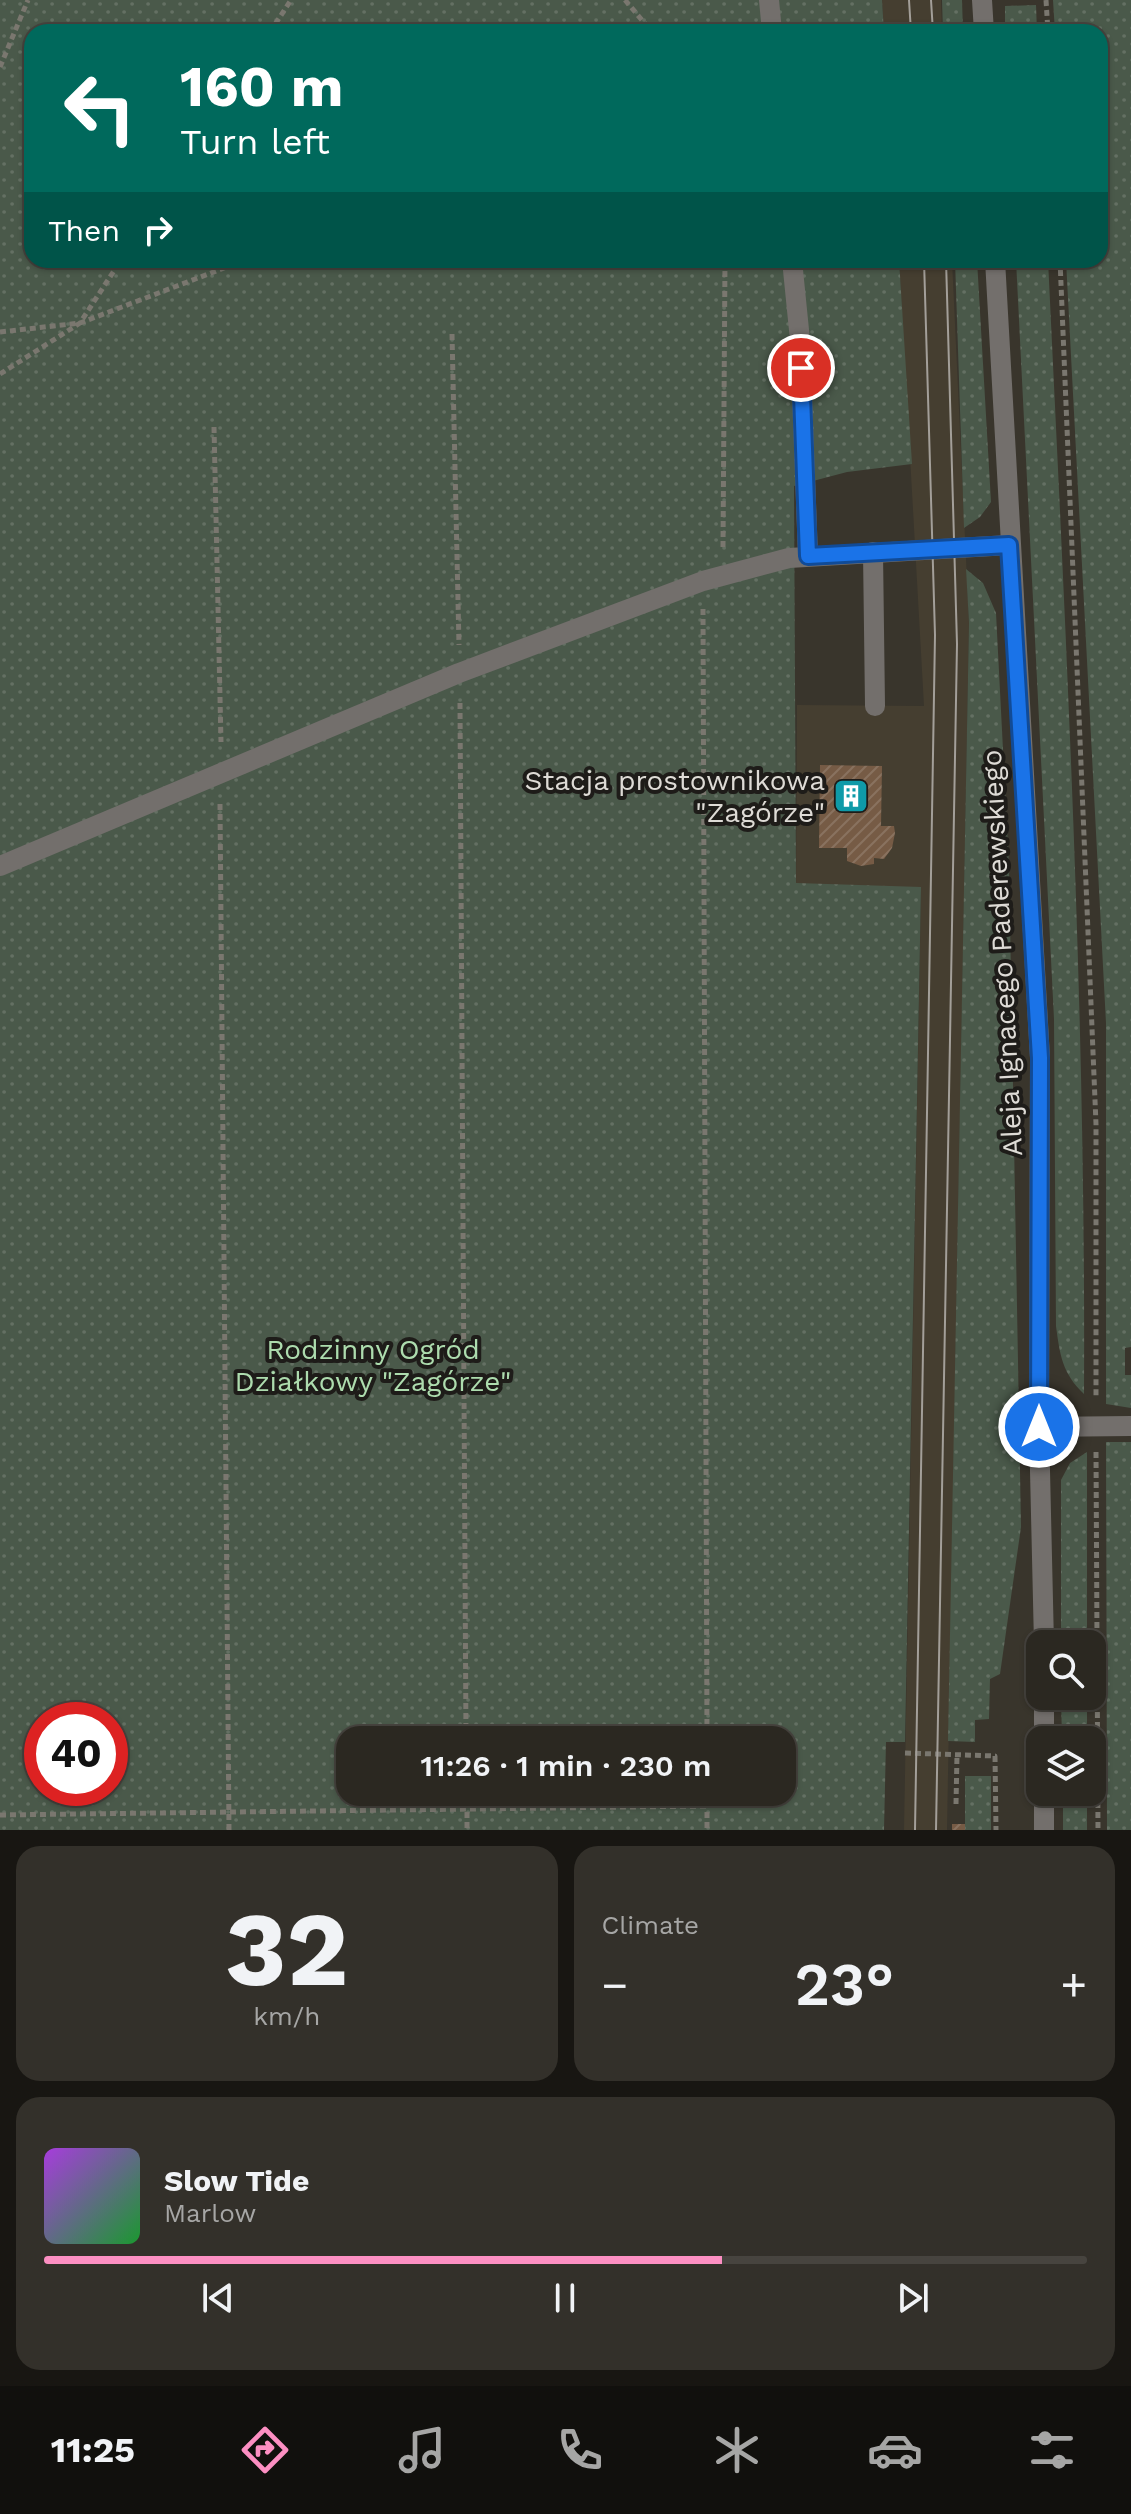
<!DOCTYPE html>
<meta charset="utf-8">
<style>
:root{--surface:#2b2821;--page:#33302a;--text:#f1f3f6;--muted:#a6a6a5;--line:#47443f;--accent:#fc8fc2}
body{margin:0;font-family:"Work Sans",sans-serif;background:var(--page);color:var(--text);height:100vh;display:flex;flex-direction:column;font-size:30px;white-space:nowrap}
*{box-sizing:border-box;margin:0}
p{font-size:26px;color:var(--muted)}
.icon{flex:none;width:44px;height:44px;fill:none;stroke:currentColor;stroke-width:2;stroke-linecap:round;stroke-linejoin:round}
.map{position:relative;height:1830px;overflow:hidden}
.sheet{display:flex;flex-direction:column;gap:16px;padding:16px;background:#181612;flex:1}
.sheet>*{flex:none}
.hud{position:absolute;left:24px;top:24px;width:1084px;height:244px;border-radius:24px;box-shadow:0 2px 6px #0004,0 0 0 2px var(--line);background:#00695c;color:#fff;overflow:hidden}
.tools{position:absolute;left:1026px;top:1630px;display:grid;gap:16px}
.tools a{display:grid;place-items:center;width:80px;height:80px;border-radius:16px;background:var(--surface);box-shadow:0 2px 6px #0004,0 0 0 2px var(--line);font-size:40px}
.speed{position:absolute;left:24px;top:1702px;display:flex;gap:16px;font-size:40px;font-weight:700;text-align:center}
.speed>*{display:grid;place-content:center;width:104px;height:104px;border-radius:50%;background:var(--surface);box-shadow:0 2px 6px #0004,0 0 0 2px var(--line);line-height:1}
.speed .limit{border:12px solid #d22;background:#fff;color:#111}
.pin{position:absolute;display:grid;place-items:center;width:68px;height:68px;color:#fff;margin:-34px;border:4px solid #fff;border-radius:50%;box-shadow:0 2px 8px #0007}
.me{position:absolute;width:88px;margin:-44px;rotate:0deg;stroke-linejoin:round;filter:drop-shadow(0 0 6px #0008)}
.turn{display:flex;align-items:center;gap:28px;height:168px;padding:0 24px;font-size:36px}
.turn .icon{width:104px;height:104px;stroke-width:2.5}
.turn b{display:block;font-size:56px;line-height:68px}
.then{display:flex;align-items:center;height:76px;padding:0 24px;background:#0003;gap:16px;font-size:30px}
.big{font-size:60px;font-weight:600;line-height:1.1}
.sheet .widget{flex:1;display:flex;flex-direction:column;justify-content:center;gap:12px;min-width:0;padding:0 28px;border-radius:24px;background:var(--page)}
.sheet .dial{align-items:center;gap:0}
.dial b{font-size:104px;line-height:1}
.song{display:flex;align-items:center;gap:24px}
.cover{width:96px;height:96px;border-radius:12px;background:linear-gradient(135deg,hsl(280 70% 55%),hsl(130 70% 35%))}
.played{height:8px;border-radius:4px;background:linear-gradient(90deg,var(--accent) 65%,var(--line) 65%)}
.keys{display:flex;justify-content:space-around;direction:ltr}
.heat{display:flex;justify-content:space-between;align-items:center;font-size:44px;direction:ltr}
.sheet .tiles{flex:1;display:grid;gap:16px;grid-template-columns:1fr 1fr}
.widget:last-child{grid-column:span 2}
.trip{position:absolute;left:336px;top:1726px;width:460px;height:80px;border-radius:24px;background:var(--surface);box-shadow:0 2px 6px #0004,0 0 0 2px var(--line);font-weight:600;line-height:80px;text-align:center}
.menu{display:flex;height:128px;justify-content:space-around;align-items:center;background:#11100d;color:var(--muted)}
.menu .icon{width:56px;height:56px}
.menu .current{color:var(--accent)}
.menu b{font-size:36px;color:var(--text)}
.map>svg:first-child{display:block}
.built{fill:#453e30}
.grass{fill:url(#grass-dots);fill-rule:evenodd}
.building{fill:url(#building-hatch)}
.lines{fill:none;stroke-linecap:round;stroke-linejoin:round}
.path{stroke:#7a776f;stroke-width:5;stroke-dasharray:6 4;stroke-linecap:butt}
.minor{stroke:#736f6c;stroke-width:20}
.tram{stroke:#a39f99;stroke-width:2}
.route-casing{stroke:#114b97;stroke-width:20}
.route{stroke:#1a73e8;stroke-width:14}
.labels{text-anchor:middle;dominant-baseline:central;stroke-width:8;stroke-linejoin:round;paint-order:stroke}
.poi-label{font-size:28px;fill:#dedbd6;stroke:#1e1c19;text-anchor:end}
.street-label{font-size:28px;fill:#dedbd6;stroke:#1e1c19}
.park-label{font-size:28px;fill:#addcae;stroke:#1e1c19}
</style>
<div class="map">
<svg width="1131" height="1830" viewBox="0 0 1131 1830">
<defs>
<pattern id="grass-dots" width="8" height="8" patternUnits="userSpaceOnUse" patternTransform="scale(2)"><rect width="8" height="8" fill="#4a594a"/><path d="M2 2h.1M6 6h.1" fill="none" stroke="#647063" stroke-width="1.8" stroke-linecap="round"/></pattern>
<pattern id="building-hatch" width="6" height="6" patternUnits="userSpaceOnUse" patternTransform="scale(2)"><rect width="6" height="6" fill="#765b45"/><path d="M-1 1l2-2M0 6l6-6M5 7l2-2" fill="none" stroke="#89725f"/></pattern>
</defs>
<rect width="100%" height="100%" fill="#39352c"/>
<path class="built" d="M882,0H941L942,32H884Z
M899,260H952L969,623L947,1830H904L921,888L796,884L797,705L924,706Z"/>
<path class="grass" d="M0,0H882L884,32H32V260H899L912,464L847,472L794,486L796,883L921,887L905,1742H886L884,1830H0ZM42,1720H110V1788H42ZM350,1740H782V1792H350Z
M942,0H962L963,32H943Z
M1053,0H1131V1347L1125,1348V1375H1131V1408L1106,1404V1023L1066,260H1100V32H1055Z
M1036,5L1037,32H1005V6Z
M955,260H977L991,502L980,517L964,528Z
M1016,260H1048C1066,638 1086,1016 1084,1394C1062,1373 1060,1355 1056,1326L1054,1019Z
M966,569L983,583L996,613L1009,867L1021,1527L1000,1674L990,1679L989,1719L975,1720V1742L948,1741L969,623Z
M1106,1442H1131V1830H1107Z
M1087,1452V1644H1061V1480L1070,1463Z
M1061,1696H1087V1740H1062Z
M965,1776H991V1830H965Z
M1063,1792H1087V1830H1063Z"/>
<path class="building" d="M820,765L882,766L881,826H894L895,833L892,848L884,859L874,858V864L861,866L847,861V848H819Z
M952,1824H965V1830H952Z"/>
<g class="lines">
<path class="path" d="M625,0L652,32
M1046,0L1048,32
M270,32L291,0
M0,67L28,0
M1060,260L1096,1124V1398
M0,332L80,323L245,260
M452,334L459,645
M0,374L80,323L121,260
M214,427L221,742
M723,547L725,260
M703,609L707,1740
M460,703L466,1740
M220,804L229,1830
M1096,1452L1098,1830
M905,1753L995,1756L996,1830
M467,1792V1830
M707,1792V1830
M956,1804L957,1755
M0,1815L707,1806"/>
<path class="minor" d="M769,0L772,32
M982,0L984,32
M792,260L800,340L808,556
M995,260L1040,1058L1039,1427L1044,1644
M873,552L875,706
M0,866L459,673L703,581L789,558L1009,545
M1039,1427L1131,1426
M1044,1740V1696
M1044,1830V1792"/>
<path class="tram" d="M909,0L911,32
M931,0L933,32
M915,1830L935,635L924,260
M936,1830L957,644L946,260"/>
</g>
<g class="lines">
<g class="route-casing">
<path id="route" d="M801,368L808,556L1009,545L1040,1058L1039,1427"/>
</g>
<use href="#route" class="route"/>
</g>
<defs>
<g id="building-square" transform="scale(1.8)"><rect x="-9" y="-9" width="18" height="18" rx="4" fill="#0f9aa8" stroke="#1e1c19"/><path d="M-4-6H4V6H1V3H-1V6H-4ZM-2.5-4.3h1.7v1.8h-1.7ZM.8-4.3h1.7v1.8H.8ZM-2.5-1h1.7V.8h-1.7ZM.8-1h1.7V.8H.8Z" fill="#fff"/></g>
</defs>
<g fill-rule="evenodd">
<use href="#building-square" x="851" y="796"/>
</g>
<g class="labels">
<g class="poi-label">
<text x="825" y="780">Stacja prostownikowa<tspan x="825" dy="32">"Zagórze"</tspan></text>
</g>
<g class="street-label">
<text transform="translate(1002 953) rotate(-93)">Aleja Ignacego Paderewskiego</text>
</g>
<g class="park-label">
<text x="373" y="1349">Rodzinny Ogród<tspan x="373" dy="32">Działkowy "Zagórze"</tspan></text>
</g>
</g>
</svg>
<div class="tools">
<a><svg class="icon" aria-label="search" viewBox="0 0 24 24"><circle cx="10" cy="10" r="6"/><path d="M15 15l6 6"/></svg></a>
<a><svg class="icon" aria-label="layers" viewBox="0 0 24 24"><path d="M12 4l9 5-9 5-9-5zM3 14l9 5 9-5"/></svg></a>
</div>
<div class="speed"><div class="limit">40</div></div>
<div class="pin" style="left:801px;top:368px;background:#d93025"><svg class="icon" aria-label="arrive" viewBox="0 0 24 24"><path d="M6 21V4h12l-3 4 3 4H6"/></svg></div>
<svg class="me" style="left:1039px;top:1427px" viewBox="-20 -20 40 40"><circle r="17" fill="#1a73e8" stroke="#fff" stroke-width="3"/><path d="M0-11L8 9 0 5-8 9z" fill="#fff"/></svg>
<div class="trip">11:26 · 1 min · 230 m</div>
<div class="hud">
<div class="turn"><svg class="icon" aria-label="left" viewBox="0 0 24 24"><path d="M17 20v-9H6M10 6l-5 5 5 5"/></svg><div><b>160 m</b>Turn left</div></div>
<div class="then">Then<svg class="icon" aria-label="right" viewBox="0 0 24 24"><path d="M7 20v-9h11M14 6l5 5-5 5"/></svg></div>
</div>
</div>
<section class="sheet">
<div class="tiles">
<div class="widget dial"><b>32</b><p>km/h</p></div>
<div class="widget"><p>Climate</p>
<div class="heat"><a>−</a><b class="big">23°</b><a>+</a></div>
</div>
<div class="widget">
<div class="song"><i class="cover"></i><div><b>Slow Tide</b><p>Marlow</p></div></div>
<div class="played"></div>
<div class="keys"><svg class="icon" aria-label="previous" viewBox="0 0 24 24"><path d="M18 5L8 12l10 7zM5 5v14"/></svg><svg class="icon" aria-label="pause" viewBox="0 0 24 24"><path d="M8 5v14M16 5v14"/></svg><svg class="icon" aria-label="next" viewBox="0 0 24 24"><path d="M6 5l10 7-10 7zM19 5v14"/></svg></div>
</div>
</div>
</section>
<nav class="menu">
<b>11:25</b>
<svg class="icon current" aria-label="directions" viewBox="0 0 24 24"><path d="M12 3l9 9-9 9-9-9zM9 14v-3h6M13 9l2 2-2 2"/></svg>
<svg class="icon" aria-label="music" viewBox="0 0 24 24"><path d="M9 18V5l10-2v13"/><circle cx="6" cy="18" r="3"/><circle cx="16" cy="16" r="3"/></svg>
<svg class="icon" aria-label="phone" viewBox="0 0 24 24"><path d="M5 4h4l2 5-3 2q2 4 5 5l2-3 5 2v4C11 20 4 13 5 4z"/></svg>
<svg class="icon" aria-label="climate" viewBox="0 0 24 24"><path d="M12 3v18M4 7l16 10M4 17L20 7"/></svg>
<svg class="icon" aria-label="car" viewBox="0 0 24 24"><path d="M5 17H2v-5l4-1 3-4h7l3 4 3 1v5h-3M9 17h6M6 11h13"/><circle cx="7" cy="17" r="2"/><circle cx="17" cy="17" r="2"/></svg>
<svg class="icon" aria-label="filters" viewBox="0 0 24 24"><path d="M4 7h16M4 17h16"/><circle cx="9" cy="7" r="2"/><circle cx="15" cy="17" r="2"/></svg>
</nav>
